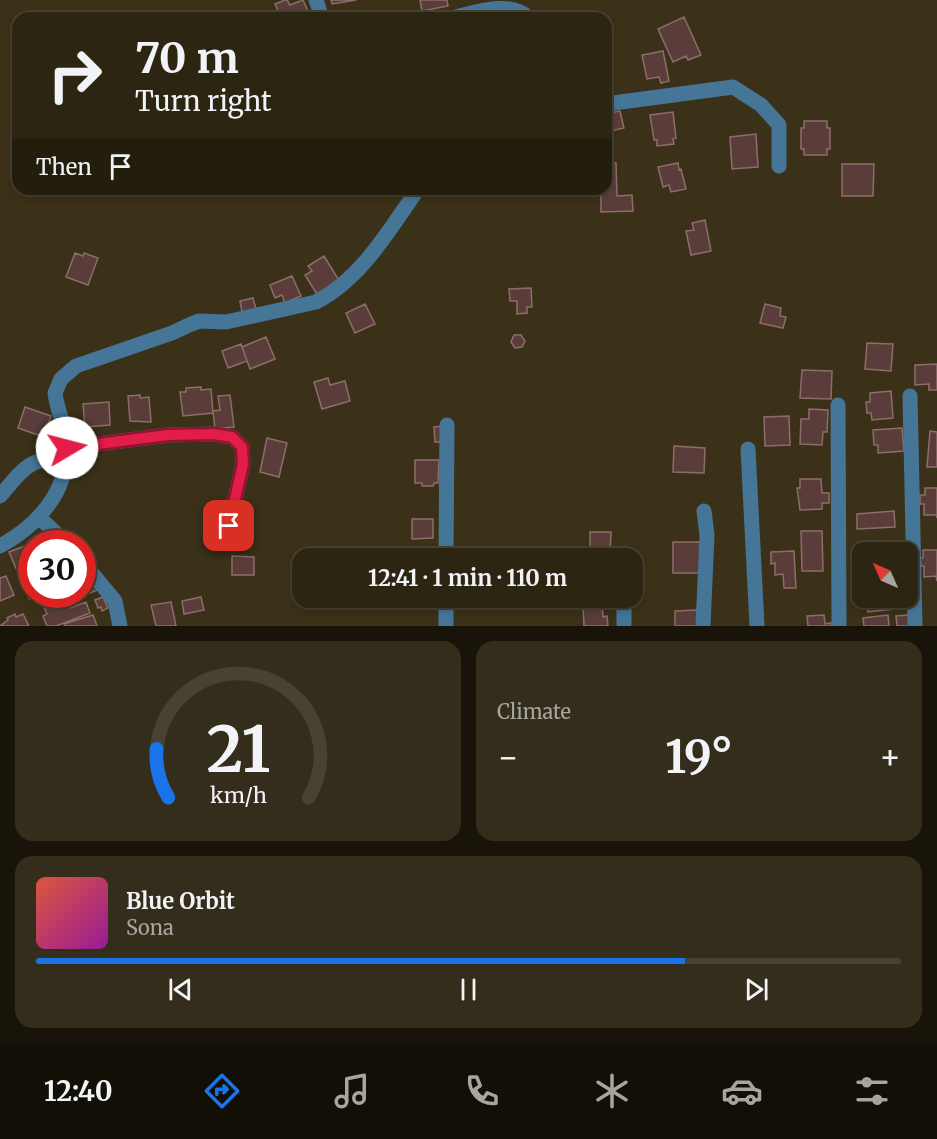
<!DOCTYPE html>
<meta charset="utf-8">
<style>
:root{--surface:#2c2512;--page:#342d1b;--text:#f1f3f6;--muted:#a6a59f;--line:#484232;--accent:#1a73e8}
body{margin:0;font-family:Merriweather,serif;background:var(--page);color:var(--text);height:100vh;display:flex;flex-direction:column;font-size:22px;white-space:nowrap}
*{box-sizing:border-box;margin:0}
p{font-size:20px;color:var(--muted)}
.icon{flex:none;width:33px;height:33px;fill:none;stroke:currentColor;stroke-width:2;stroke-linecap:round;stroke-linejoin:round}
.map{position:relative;height:626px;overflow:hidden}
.details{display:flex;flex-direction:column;gap:15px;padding:15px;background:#18140a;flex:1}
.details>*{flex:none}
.guide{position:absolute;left:12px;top:12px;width:600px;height:183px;border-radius:18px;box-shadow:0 3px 9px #0003,0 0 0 2px var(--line);background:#2c2512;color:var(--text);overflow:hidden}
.needle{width:39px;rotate:315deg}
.tools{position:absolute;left:852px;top:542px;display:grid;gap:12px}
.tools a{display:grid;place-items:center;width:66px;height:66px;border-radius:12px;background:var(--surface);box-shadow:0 3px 9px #0003,0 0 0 2px var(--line);font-size:30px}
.speed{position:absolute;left:18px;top:530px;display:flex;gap:12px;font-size:30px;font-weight:700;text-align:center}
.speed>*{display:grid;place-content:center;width:78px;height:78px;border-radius:50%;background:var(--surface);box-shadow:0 3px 9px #0003,0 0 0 2px var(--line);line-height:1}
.speed .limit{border:9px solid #d22;background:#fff;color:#111}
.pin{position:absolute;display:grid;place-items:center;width:51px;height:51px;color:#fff;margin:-26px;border-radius:12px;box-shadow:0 3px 9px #0006}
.me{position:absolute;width:66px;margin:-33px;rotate:82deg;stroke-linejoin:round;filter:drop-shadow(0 0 4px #0008)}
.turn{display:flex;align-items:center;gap:21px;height:126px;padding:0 24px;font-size:27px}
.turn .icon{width:78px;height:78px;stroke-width:2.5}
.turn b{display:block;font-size:42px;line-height:51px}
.then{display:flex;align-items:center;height:57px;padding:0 24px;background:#0003;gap:12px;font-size:22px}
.big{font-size:45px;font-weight:700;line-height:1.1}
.details .tile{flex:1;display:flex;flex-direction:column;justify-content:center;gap:9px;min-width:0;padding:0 21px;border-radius:18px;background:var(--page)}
.details .dial{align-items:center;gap:0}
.dial svg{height:156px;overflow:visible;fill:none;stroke:var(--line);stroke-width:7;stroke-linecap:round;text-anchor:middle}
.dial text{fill:var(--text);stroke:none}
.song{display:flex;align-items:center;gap:18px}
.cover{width:72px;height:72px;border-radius:9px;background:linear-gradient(135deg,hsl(10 70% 55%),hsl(300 70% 35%))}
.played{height:6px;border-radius:3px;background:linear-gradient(90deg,var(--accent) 75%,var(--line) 75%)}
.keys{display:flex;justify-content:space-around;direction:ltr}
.heat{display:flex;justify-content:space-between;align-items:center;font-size:33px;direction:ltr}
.details .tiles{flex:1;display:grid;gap:15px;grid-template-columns:1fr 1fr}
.tile:last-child{grid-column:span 2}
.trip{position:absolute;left:292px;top:548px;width:351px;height:60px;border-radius:18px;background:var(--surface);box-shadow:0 3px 9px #0003,0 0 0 2px var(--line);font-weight:700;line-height:60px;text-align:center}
.dock{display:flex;height:96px;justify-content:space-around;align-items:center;background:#120f07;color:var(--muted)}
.dock .icon{width:42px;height:42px}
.dock .on{color:var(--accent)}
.dock b{font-size:27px;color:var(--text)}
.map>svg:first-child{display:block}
.building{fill:#5a3d3b;stroke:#8d6d6a;stroke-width:1.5}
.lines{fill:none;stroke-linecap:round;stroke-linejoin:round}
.minor{stroke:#457698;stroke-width:15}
.route-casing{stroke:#92132f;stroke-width:15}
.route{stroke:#e11d48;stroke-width:10}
</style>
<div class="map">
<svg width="937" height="626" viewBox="0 0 937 626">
<rect width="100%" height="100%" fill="#3b3118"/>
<path class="building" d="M285,0H287L290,5L303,0L310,16L281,18L275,4Z
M331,0H356L332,4Z
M420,0H447L448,6L422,11Z
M684,17L701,55L688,60L686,56L673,62L658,29Z
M663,51L669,81L661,83L659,77L647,79L642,55Z
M606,111H608L609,113L620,111L624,128L606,132Z
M673,112L676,138L673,139L674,144L657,146V140H654L650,115Z
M804,121H827V128H830V149H827V155H804V149H801V128H804Z
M756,134L758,167L732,169L730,137Z
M606,163H616L617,196L632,195L633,211L601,212V189H606Z
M678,163L679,170L681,169L686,189L671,192L669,185L663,187L658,167Z
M842,164H874L873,196H842Z
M705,220L711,251L691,255L686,231L694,230L692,223Z
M75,253L83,256L84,253L98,258L88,285L66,277Z
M324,256L340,282L318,296L305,275L312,271L308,266Z
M292,276L301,296L285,303L282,295L275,298L270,285Z
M531,288L532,307H527V313L517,314V301H510L509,289Z
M253,298L256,309L242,312L240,301Z
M365,304L375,324L355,333L346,313Z
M765,304L781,308L780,316L786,317L783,328L760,323Z
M514,335H521L525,341L522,347L515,348L511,342Z
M266,337L275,359L250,369L242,347Z
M867,343L893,344L891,371L865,369Z
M241,344L247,361L228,368L222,351Z
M937,364V390H929V384L915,385V365Z
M802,370L832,371L831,399L800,398Z
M328,378L330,385L345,381L350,401L322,409L314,382Z
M201,387V390L211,389L213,413L183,416L180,392H186V388Z
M891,391L893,418L872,420L871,413H867L866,402H870V393Z
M140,395V398L149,397L151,422L130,421L128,396Z
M230,395L234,427L215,429L213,411L220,410L218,396Z
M109,402L110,425L85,427L83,404Z
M25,407L51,416L44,437L18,428Z
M809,409L828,410L827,432H823L822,445L800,444L801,419H809Z
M789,416L790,445L765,446L764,417Z
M444,426L445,442H435L434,427Z
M902,428L904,451L878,453V445H874L873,430Z
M930,431L937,432V467H927Z
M267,438L287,443L279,477L260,472Z
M674,446L705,448L704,473L673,472Z
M415,460H439L438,483H434L433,486H422V483H415Z
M800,479H821L822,493H829V503H822V509L800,510L797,488H800Z
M925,488H937V518L936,515H924V504H920V495H925Z
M894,511L895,527L857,529V514Z
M412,519H433V538L412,539Z
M801,531H822L823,571H802Z
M590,532H611L610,558H590Z
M49,536L58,543H32Z
M673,542H705V573H673Z
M32,543V594H40L29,599L9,552Z
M923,550H937V581L936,576L924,577V566H921L920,558H923Z
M794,551L796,588H784L783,574L775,575V563L771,564V552Z
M232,556L254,557V575H232Z
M6,576L14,595L0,601V578Z
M92,578L97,590L85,595L82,582Z
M66,597L70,608L86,602L90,613L56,626H47L43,616L47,614L43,605Z
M103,597L108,608L102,611L101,607L98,608L95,600Z
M201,597L204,610L184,614L182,601Z
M866,597H894L895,609L868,612Z
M171,602L176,626H156L151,605Z
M602,605L603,617L607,616L608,626H584L583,606Z
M697,610L702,626H675V611Z
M15,614L16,617L23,614L29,626H0L8,620L7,618Z
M93,615L97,626H65L64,624Z
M824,615L825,624L831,623V626H808L807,616Z
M888,615L889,626H864L863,618Z
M909,615L910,626H897L896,616Z"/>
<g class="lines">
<path class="minor" d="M316,0L322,18
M452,18C477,12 509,0 529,18
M606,104L733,87L761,105L779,125V166
M910,396L915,626
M838,405L839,626
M67,448L168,435L214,434L232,437L242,447L243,464L229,526
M748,449L757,626
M0,496C12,483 29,456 49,461C55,463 61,468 66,470
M39,517L66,543
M0,546C37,526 68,492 67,447C67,429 57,411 55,393L61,379L76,366L172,333L189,325L199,321L226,322L316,302C361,279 390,229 418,189
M446,558L447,425
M82,561L115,601L120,626
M446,626V597
M624,626V597
M703,626L707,535L704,511"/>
</g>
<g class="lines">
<g class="route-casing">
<path id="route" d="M67,448L168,435L214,434L232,437L242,447L243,464L229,526"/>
</g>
<use href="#route" class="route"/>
</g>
</svg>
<div class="tools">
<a><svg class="needle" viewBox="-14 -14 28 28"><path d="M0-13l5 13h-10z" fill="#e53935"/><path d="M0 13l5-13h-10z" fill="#a6a59f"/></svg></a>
</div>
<div class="speed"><div class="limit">30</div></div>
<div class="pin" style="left:229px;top:526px;background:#d93025"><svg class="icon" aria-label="arrive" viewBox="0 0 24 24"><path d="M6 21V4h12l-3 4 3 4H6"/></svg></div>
<svg class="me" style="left:67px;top:448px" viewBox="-20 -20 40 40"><circle r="19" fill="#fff"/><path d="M0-13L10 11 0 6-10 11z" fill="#e11d48"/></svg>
<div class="trip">12:41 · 1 min · 110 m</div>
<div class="guide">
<div class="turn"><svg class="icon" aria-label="right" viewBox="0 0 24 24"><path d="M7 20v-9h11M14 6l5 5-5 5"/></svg><div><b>70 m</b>Turn right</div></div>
<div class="then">Then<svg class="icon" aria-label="arrive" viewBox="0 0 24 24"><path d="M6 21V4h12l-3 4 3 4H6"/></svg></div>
</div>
</div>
<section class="details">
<div class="tiles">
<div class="tile dial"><svg viewBox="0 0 100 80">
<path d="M14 69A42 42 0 1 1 86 69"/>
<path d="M14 69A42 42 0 0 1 8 44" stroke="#1a73e8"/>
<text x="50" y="56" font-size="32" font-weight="700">21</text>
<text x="50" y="72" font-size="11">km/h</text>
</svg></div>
<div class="tile"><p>Climate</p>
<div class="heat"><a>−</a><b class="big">19°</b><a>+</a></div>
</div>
<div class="tile">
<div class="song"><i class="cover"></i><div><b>Blue Orbit</b><p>Sona</p></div></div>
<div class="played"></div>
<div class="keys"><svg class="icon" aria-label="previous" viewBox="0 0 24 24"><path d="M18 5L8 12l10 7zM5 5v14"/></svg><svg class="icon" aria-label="pause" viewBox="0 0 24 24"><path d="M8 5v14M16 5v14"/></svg><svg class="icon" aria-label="next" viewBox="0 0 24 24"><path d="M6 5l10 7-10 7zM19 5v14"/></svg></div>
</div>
</div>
</section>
<nav class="dock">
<b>12:40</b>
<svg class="icon on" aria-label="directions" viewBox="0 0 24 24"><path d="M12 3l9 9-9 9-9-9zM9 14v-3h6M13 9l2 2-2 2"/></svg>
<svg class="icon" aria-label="music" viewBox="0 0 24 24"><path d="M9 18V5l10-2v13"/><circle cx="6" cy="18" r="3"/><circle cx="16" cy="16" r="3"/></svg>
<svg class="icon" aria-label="phone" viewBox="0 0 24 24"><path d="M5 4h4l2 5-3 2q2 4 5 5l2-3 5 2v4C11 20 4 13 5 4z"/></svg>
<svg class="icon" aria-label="climate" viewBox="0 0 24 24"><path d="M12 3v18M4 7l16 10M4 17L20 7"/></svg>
<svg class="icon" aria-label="car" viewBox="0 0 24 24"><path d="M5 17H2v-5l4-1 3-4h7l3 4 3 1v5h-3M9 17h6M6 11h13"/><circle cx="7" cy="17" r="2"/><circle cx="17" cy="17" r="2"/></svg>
<svg class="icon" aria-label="filters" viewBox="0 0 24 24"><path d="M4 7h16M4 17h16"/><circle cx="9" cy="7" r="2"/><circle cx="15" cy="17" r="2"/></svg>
</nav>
